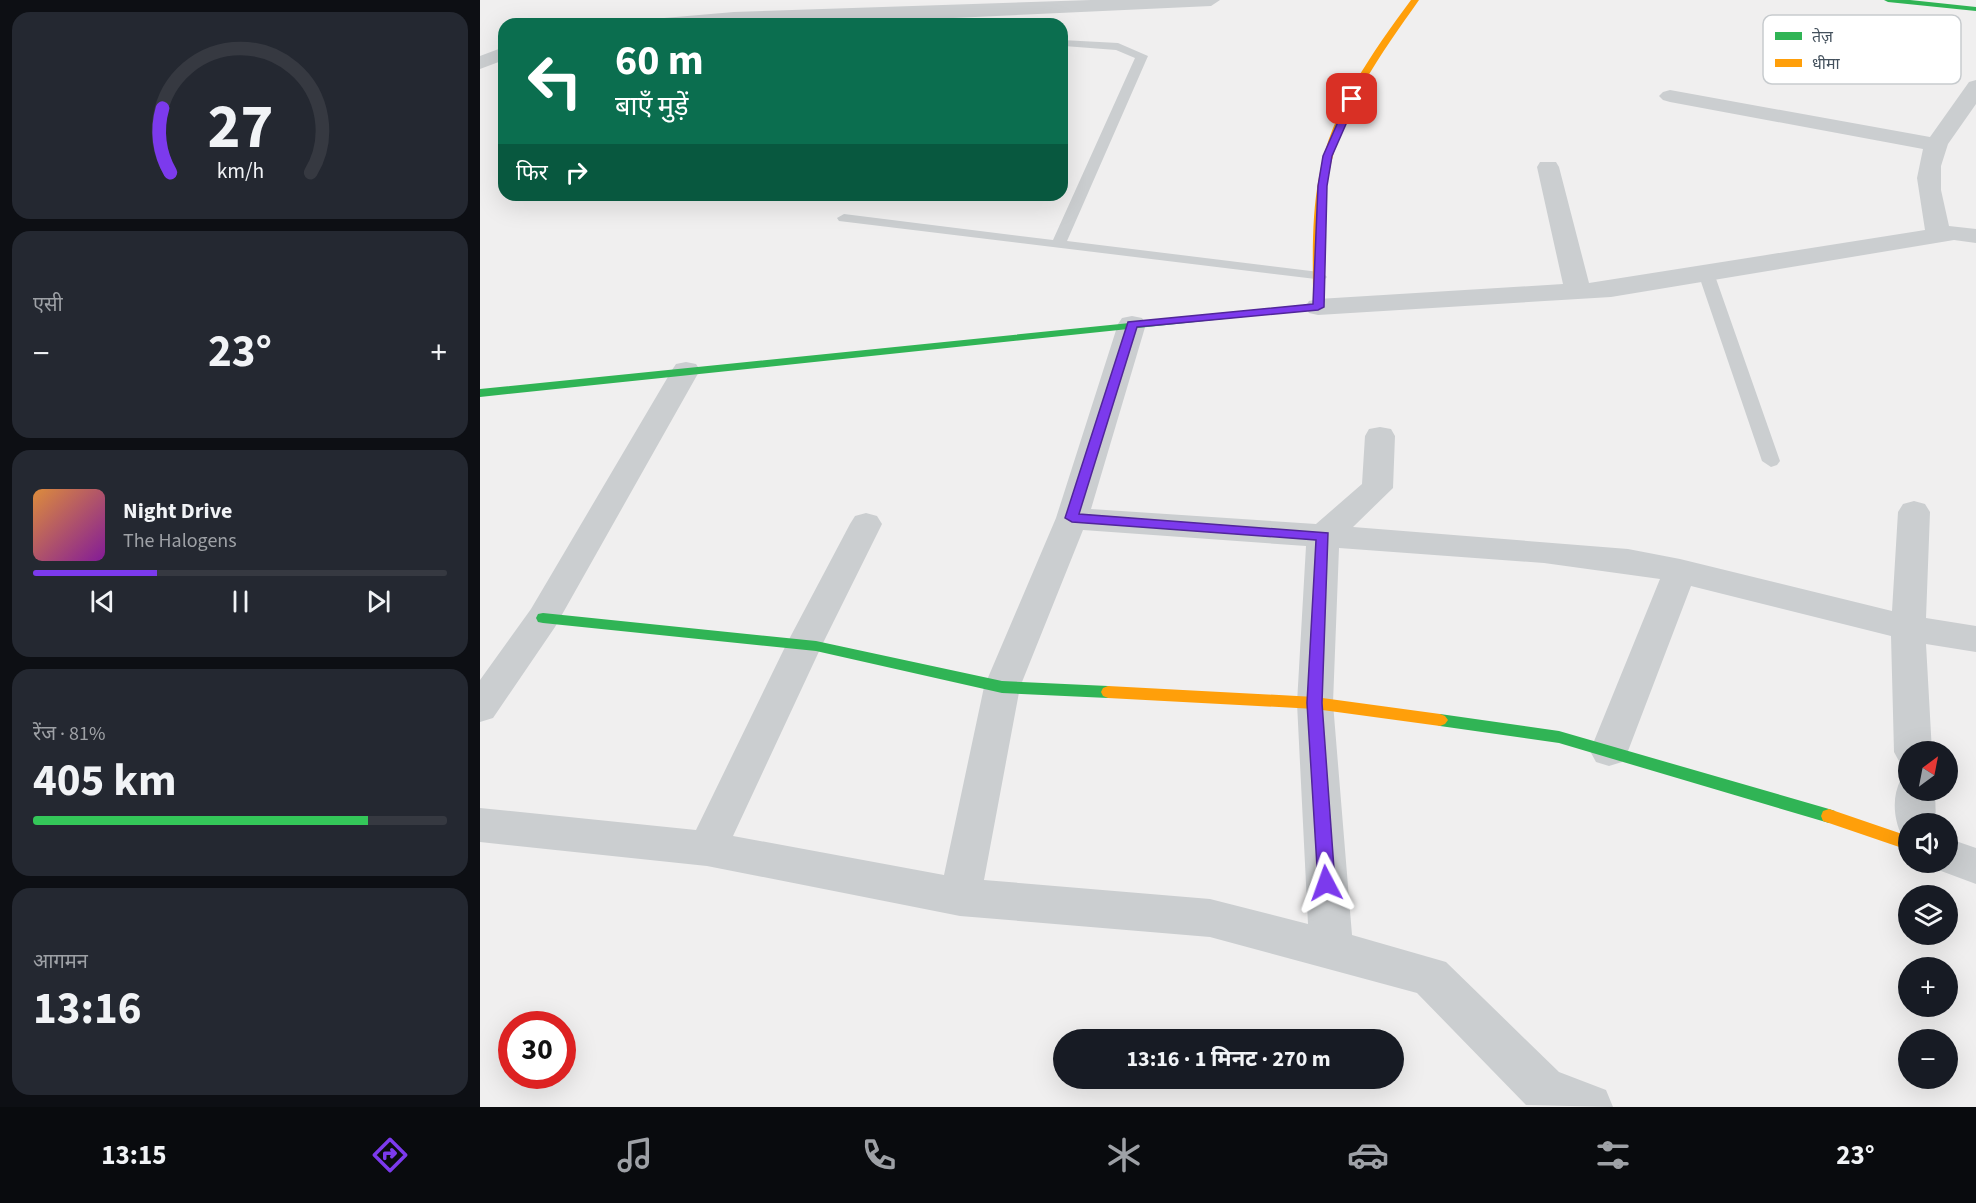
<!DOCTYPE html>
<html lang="hi">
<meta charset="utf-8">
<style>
:root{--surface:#171b24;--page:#242831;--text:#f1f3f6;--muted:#9ea1a6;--line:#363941;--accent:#7c3aed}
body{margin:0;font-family:"Source Sans 3","Noto Sans Devanagari",sans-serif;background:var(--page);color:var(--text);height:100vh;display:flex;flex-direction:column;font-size:22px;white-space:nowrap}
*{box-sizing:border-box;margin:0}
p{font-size:20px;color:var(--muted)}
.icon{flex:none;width:33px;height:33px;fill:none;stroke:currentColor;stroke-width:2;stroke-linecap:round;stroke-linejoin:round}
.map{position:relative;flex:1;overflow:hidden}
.drawer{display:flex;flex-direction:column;gap:12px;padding:12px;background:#0d0f14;width:480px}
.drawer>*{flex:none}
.hud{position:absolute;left:18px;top:18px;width:570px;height:183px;border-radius:18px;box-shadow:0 6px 24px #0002;background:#0b6e4f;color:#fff;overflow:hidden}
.needle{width:39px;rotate:32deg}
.buttons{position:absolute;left:1418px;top:741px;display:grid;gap:12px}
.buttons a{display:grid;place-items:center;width:60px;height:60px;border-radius:50%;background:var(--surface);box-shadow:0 6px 24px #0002;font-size:30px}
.speed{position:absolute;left:18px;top:1011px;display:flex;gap:12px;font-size:30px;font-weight:700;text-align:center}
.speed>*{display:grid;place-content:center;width:78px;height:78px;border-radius:50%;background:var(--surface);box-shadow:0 6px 24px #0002;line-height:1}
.speed .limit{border:9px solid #d22;background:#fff;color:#111}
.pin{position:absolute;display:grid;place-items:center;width:51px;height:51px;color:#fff;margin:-26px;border-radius:12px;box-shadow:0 3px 9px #0006}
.me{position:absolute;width:66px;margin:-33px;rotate:356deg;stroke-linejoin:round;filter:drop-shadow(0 0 4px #0008)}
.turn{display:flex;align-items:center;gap:21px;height:126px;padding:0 18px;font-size:27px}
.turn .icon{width:78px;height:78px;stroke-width:2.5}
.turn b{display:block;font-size:42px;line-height:51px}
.then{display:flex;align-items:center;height:57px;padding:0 18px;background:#0003;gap:12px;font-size:22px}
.big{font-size:45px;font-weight:700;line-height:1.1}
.drawer .card{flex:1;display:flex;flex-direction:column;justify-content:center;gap:9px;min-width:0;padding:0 21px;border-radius:18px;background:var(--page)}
.drawer .dial{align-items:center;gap:0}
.dial svg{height:156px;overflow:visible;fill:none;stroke:var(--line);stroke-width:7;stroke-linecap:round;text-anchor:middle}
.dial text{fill:var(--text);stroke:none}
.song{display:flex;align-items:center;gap:18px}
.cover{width:72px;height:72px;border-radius:9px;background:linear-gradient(135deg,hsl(30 70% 55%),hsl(290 70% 35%))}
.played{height:6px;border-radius:3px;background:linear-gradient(90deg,var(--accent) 30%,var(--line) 30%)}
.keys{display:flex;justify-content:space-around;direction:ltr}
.heat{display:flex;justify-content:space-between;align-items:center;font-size:33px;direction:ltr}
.charge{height:9px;border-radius:4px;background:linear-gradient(90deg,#34c759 81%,var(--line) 0)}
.trip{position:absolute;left:573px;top:1029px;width:351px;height:60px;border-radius:30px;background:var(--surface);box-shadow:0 6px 24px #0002;font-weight:700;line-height:60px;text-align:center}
.dock{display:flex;height:96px;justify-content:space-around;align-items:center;background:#090b0e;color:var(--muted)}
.dock .icon{width:42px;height:42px}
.dock .on{color:var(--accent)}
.dock b{font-size:27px;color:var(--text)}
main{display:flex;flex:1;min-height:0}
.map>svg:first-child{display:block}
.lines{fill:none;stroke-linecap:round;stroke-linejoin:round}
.lane{fill:#cbced0;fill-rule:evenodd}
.street{fill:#cbced0;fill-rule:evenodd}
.fast{fill:#30b455;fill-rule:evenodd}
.slow{fill:#ff9f0a;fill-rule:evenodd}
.route{fill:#7c3aed;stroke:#51269a;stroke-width:1.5}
.key{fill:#fff;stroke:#c7cbce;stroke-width:1.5}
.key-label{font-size:16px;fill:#44515d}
</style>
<main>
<section class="drawer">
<div class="card dial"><svg viewBox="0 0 100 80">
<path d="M14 69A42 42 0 1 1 86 69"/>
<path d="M14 69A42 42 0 0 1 10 36" stroke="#7c3aed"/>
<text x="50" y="56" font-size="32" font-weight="700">27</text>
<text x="50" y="72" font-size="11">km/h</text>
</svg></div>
<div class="card"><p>एसी</p>
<div class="heat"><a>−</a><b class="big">23°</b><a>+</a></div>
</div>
<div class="card">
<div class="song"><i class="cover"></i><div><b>Night Drive</b><p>The Halogens</p></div></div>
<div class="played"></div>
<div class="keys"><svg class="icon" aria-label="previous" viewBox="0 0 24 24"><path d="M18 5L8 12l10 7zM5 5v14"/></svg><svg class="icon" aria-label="pause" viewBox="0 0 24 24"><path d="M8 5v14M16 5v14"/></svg><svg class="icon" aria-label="next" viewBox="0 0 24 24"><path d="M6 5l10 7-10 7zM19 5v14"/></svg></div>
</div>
<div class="card"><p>रेंज · 81%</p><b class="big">405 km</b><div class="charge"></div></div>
<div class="card"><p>आगमन</p><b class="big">13:16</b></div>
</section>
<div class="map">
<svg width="1496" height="1107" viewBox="0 0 1496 1107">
<rect width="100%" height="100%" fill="#f0efef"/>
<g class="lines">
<path class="lane" d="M582,40L638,43L668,56L587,241L839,272L844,274L847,277L844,280L359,221L357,218L364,214L573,240L655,58L636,50L584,46Z
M1226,268L1234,273L1300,461L1297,465L1291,467L1282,461L1218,273Z"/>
<path class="street" d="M611,0H740L731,6L452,19L174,24L184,18L254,12Z
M24,47V60L0,69V56Z
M1496,80V104L1468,144L1461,166V190L1469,226L1496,229V243L1474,240L1131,297L838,315L829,313L825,307L829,301L838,299L1083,284L1057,167L1060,162H1076L1079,167L1109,283L1445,230L1437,178L1443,149L1190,102L1183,100L1179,96L1183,92L1190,90L1450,137L1489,82Z
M652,316L662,318L666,324L611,509L836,524L882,484L885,436L889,429L900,427L911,429L915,436L913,488L873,527L1148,549L1200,559L1412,611L1418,512L1423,504L1434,501L1445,504L1450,512L1446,618L1496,626V652L1446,644L1452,752H1428V766L1420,763L1414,752L1411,636L1211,586L1148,751L1142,762L1129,766L1116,762L1110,751L1180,579L1064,563L859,548L853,703L872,935L966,962L1079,1072L1126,1090L1133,1107L1046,1105L937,993L730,937L480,916L227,866L0,842V808L216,830L306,645L370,524L375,516L386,513L397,516L402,524L342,645L253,836L464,875L504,687L576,518L638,324L642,318ZM603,530L826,546L817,703L828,924L730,899L504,880L540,687Z
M206,362L216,364L220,370L75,627L13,718L0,722V680L51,609L192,370L196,364Z
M1428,776V790H1455L1456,824H1428V838L1422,836C1413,818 1412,796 1421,779Z
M1467,838L1496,848V884L1453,868L1450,862H1467Z"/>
<path class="fast" d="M1404,0H1430L1496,7V11L1408,2Z
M759,312L764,315L763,317L0,397V389Z
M63,613L336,641L522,681L628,686L633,688L635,692L633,696L628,698L522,693L336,651L63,623L58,622L56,618L58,614Z
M960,714L1079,731L1349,809L1355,811L1357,816L1355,821L1349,823L1079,743L960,726L955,724L952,720L955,716Z"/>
<path class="slow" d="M931,0H939C901,54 861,108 849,174C840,218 844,263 843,307L838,310L755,317L754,315L759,312L833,304C833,262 831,219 839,177C851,110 892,53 931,0Z
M628,686L835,697L960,714L965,716L968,720L965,724L960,726L835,709L628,698L623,696L621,692L623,688Z
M1349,809L1428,836V850L1343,821L1341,816L1343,811Z"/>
</g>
<path class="route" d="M869,97L877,99L852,156L847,186L844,307L838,310L657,327L599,514L848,533L842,703L855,883L853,888L846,890L840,888L838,883L827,703L836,540L592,522L585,518L648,322L833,304L838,186L843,156Z"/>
<rect x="1283" y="15" width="198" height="69" rx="9" class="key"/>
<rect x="1295" y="32" width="27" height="8" fill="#30b455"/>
<rect x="1295" y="59" width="27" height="8" fill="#ff9f0a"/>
<g class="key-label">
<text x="1332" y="42">तेज़</text>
<text x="1332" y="69">धीमा</text>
</g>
</svg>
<div class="buttons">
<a><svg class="needle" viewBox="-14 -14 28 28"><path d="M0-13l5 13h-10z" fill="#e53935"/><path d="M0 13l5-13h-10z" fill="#9ea1a6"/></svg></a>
<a><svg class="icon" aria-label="sound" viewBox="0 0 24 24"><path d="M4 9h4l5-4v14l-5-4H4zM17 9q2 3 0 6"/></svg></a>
<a><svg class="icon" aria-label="layers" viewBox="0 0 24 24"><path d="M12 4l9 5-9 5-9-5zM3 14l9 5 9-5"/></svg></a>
<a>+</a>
<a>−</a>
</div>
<div class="speed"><div class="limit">30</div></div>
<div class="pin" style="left:872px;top:99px;background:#d93025"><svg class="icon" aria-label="arrive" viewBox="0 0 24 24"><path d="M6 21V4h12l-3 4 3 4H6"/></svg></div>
<svg class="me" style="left:846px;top:883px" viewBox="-20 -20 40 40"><path d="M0-17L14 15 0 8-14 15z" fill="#7c3aed" stroke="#fff" stroke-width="4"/></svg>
<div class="trip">13:16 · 1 मिनट · 270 m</div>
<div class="hud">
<div class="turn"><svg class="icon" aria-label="left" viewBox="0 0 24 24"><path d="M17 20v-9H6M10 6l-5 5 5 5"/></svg><div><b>60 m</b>बाएँ मुड़ें</div></div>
<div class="then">फिर<svg class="icon" aria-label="right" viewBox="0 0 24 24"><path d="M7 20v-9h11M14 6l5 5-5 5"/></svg></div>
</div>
</div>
</main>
<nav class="dock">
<b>13:15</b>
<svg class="icon on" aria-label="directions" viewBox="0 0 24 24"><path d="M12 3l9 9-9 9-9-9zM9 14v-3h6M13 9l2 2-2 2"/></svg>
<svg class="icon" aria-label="music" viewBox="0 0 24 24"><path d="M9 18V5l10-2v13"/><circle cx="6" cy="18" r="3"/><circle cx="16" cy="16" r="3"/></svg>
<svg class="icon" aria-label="phone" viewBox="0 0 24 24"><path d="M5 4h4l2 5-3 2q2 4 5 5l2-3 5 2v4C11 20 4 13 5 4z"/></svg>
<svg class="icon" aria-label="climate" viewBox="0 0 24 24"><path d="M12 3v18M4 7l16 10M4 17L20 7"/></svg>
<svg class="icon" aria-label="car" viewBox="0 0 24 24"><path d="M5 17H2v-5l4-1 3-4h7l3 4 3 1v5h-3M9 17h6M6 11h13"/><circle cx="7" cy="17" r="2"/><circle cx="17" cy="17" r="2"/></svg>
<svg class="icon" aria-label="filters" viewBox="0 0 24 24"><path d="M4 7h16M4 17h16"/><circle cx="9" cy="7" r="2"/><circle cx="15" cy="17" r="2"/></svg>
<b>23°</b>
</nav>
